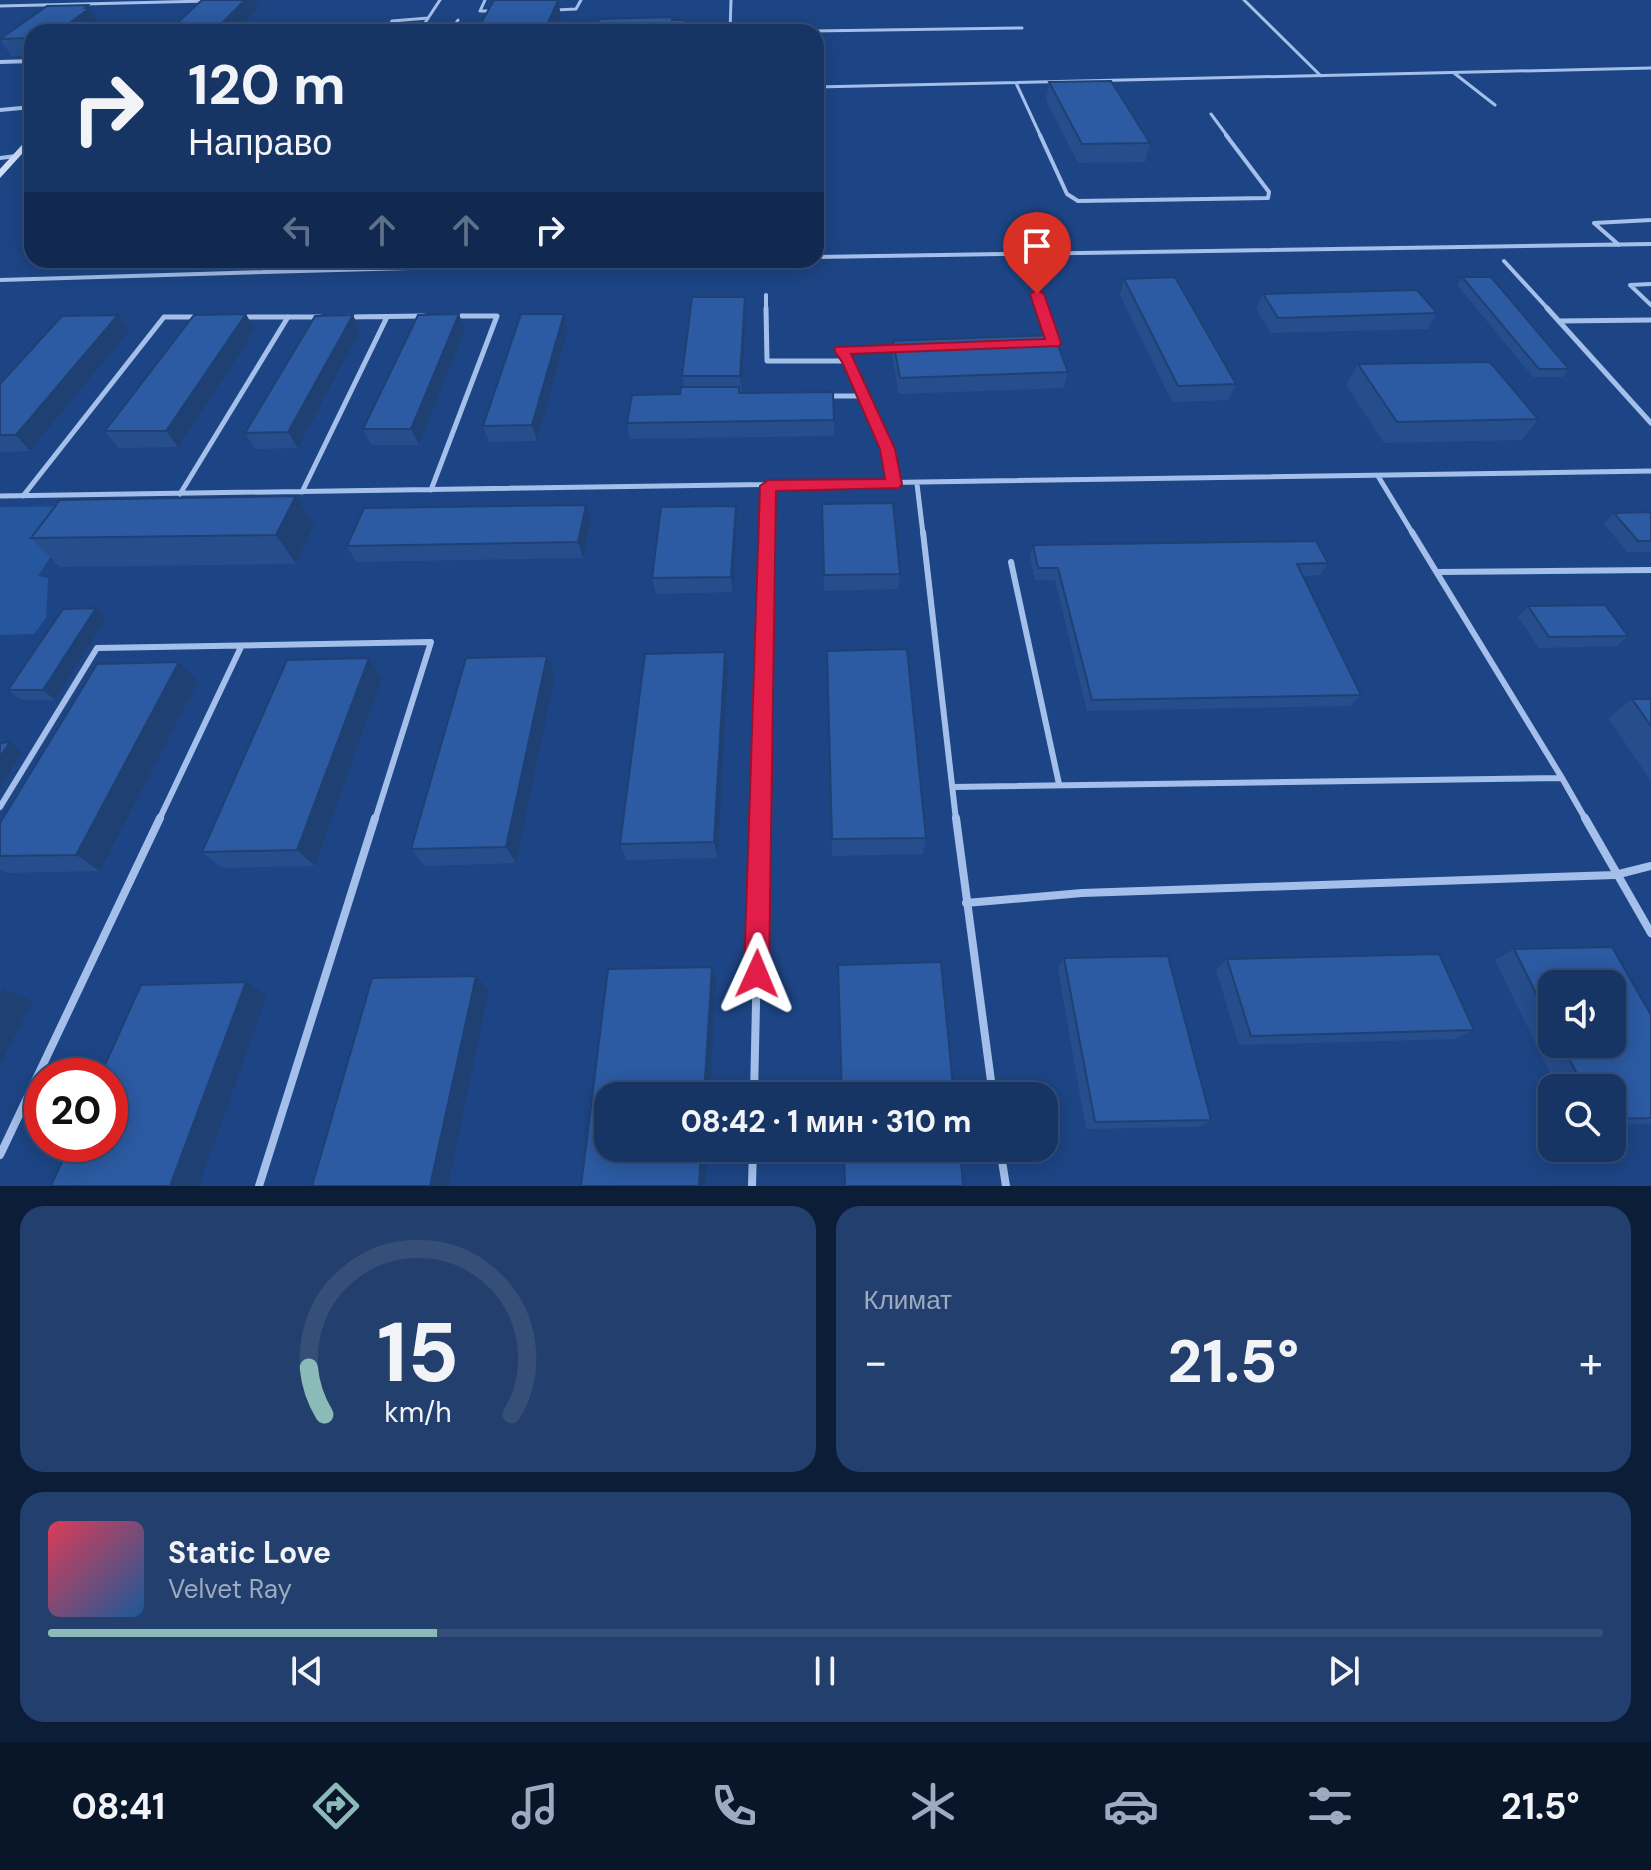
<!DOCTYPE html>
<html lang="ru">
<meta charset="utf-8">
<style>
:root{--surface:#163464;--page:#233f6d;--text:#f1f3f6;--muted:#9eaabf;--line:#354f78;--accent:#8bbbb9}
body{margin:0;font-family:"DM Sans",sans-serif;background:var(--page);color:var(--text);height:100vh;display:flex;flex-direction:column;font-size:30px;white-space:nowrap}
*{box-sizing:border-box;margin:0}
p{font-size:26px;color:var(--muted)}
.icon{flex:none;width:44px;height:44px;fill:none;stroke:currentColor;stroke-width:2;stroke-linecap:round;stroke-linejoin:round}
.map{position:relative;height:1186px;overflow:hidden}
.sheet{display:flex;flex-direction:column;gap:20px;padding:20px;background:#0c1d37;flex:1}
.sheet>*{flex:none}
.top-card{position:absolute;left:24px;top:24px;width:800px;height:244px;border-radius:24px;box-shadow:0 4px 20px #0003,0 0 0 2px var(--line);background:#163464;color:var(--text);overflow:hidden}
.fabs{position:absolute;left:1538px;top:970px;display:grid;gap:16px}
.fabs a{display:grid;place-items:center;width:88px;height:88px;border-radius:16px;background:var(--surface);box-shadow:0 4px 20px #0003,0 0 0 2px var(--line);font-size:40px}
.speed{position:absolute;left:24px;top:1058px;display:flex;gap:16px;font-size:40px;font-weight:700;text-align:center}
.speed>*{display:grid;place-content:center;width:104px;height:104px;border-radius:50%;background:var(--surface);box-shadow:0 4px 20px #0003,0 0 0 2px var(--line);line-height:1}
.speed .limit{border:12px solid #d22;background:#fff;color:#111}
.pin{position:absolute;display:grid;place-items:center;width:68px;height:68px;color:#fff;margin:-82px -34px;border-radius:50% 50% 50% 0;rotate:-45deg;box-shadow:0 0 8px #0007}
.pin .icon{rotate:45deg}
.me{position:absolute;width:88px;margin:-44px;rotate:1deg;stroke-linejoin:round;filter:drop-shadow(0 0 6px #0008)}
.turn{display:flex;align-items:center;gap:28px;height:168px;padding:0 32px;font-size:36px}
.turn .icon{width:104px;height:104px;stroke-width:2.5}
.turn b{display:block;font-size:56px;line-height:68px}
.lanes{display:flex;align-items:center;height:76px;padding:0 32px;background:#0003;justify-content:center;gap:40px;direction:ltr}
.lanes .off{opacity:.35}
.big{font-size:60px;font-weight:800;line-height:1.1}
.sheet .tile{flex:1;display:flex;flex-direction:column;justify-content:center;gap:12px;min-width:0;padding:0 28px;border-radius:24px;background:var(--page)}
.sheet .dial{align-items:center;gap:0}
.dial svg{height:208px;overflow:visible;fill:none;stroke:var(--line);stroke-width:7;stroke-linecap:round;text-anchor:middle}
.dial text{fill:var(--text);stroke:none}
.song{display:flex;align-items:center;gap:24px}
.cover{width:96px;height:96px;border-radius:12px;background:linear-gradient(135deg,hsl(350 70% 55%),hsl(210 70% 35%))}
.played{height:8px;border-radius:4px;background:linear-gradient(90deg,var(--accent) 25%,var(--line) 25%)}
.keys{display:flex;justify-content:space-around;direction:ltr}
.heat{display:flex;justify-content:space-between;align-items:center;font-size:44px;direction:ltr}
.sheet .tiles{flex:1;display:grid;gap:20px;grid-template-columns:1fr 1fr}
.tile:last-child{grid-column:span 2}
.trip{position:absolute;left:594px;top:1082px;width:464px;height:80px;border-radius:24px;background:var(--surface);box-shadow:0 4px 20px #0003,0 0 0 2px var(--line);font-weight:800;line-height:80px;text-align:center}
.menu{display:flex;height:128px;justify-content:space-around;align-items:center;background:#091528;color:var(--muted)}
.menu .icon{width:56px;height:56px}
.menu .current{color:var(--accent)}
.menu b{font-size:36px;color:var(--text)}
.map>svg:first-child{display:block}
.green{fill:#26569d}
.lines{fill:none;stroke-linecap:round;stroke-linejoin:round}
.service-far4{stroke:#a4c0ea;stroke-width:3}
.service-far3{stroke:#a4c0ea;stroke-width:4}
.service-far2{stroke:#a4c0ea;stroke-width:5}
.service-far1{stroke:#a4c0ea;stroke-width:6}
.service{stroke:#a4c0ea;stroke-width:8}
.tertiary{fill:#a4c0ea;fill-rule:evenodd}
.secondary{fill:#d0dff8;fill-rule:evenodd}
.wall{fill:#264e8c;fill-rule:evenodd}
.shaded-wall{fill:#1f4072}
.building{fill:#2c5ba3;stroke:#1f4072;stroke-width:2}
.route{fill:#e11d48;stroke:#92132f;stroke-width:2}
</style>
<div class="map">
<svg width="1651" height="1186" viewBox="0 0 1651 1186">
<rect width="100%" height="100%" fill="#1d4585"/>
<path class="green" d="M84,506L38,576L48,578L46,618L34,634L0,635V507Z"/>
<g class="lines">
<path class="service-far4" d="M485,0L480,11H496
M1244,0L1321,76
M0,6L207,1
M555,10L576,9L581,0
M679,27L730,26
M396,32L386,30L392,21L428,18
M419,32L440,0
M450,32L458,20
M560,32L604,29
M730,32L731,0
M738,32L1022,28
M1454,73L1495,105
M1016,83L1041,137
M816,87L1651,68
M1211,114L1228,137"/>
<path class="service-far3" d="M1040,135L1067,194L1078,201L1268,198L1269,192L1226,135
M0,158L16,156
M1619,245L1594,223L1651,220
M816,257L1651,244
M1504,261L1549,310
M264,272L703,260
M0,280L264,272L271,260
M1651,284L1630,285L1651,305
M1037,294L1042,310
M766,295V310"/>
<path class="service-far2" d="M766,308L767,361H849
M1042,308L1052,340
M1547,308L1651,423
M243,317H320
M347,317L424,316
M1559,321L1651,320
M828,396H863
M1378,476L1413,534
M894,484L888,449L849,361L841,350L898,348
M917,484L923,534
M431,490L497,316H455
M302,492L387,317
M180,494L288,317
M0,496L1651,471
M23,496L164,317H200
M767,534L768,486"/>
<path class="service-far1" d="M923,532L956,820
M1011,562L1059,784
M1437,572L1651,570
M1562,778L1586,820
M953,787L1562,778L1412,532
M0,807L97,648L431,642L375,820
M159,820L241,647
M760,820L767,532"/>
<path class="service" d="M956,818L993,1096
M1585,818L1651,933
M966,903L1082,893L1615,875L1651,866
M754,1096L760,818
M1000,1148L1006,1186
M0,1155L160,818
M259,1186L375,818
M752,1186L753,1148"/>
<path class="tertiary" d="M32,59V63L0,64V60Z
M32,105V109L0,112V108Z"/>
<path class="secondary" d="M32,134V143L0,178V169Z"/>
</g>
<path class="wall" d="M202,0H255L259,8L235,32H178L175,25Z
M88,5L99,24L32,32V56H11L0,39Z
M1049,82L1150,143L1145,162L1078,163L1046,100Z
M1462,277L1569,369L1563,377H1533L1457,285Z
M1124,279L1236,384L1229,400L1172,402L1120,295Z
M1263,294L1437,313L1428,329L1271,333L1256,309Z
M746,312L742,392H740V393L834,420V436L630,439L627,423L680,394L684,387L682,376Z
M564,314L568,330L537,441L489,442L483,426Z
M118,315L129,331L30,451L0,452V384Z
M353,315L360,331L298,448L255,449L245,433Z
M255,330L178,447L118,448L105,431Z
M465,330L419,445H371L363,429Z
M893,341L1068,372L1064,388L899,394L892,356Z
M1358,364L1538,419L1522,440L1384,443L1346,385Z
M296,496L314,525L296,564L60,567L31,538Z
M822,504L900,574L898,589L824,591Z
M736,506L737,522L733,592L656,594L652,578Z
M1651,512V552H1627L1604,524L1614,513Z
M591,521L583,558L356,562L347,546Z
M1033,545L1328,563L1320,575L1303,576L1361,695L1351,706L1087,711L1055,580H1035L1030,557Z
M1528,606L1628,636L1617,646L1539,648L1518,617Z
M96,608L106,619L55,700H21L8,690Z
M827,651L926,838L923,854L832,856Z
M369,658L382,678L315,866L223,868L202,852Z
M728,672L718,858L626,860L620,844Z
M555,676L516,863L424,866L411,849Z
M198,682L100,871L7,873L0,869V823Z
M1632,699H1651V781L1608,718Z
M1514,949L1651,1015V1124L1612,1125V1088H1557L1495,960ZM1552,984L1612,1044H1552Z
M1064,958L1211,1120L1199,1127L1086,1129L1058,969Z
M1227,959L1474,1030L1455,1039L1239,1045L1216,970Z
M838,965L954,1096H841Z"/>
<path class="shaded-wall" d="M245,0H255L259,8L235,32H225L221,24Z
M558,0L561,15L554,32H544Z
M88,5L99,24L89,32H57Z
M745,297L746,312L742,392L740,376Z
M246,314L255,330L178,447L166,431Z
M459,314L465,330L419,445L411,429Z
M564,314L568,330L537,441L532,425Z
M118,315L129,331L30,451L16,435Z
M353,315L360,331L298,448L288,432Z
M296,496L314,525L296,564L276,535Z
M586,505L591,521L583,558L578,542Z
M736,506L737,522L733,592L731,577Z
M96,608L106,619L55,700L43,690Z
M725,652L728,672L718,858L714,842Z
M547,656L555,676L516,863L506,847Z
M369,658L382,678L315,866L297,850Z
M179,662L198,682L100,871L76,855Z
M10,742L22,752L0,788V757Z
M712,967L716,981L710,1096H704Z
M476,976L489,990L448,1186H430Z
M246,982L267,995L199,1186H170Z
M3,988L33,1001L0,1065V994Z
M701,1148H707L705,1186H699Z"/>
<path class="building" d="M202,0H245L221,24L175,25Z
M494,0H558L544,32H476Z
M88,5L85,8H90L57,32H32V38L0,39L47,6Z
M673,17L672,20H686L684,32H595L599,19Z
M1111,81L1150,143L1082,144L1049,82Z
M1175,277L1236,384L1178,386L1124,279Z
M1462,277H1491L1569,369H1539Z
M1417,290L1437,313L1278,318L1263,294Z
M692,297H745L740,376H682Z
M246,314L166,431H105L194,315Z
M459,314L411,429H363L418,315Z
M521,314H564L532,425L483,426Z
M118,315L16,435H0V384L62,316Z
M353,315L288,432L245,433L315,316Z
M1054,335L1068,372L900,378L893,341Z
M1490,362L1538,419L1397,422L1358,364Z
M681,387H739V393L833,392L834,420L627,423L632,395L680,394Z
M296,496L276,535L31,538L60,500Z
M893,503L900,574L824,575L822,504Z
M586,505L578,542L347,546L364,508Z
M736,506L731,577L652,578L661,507Z
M1651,512V541H1638L1614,513Z
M1316,541L1328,563L1297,564L1361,695L1092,700L1058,568H1038L1033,545Z
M1605,605L1628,636L1549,637L1528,606Z
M96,608L43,690H8L63,609Z
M907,649L926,838L832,839L827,651Z
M725,652L714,842L620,844L645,654Z
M547,656L506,847L411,849L466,658Z
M369,658L297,850L202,852L287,660Z
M179,662L76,855L0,856V823L97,664Z
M1632,699H1651V726Z
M10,742L0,757V743Z
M1612,947L1651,1015V1118L1612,1119V1088H1584L1562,1044H1612V984H1552V1025L1514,949Z
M1439,954L1474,1030L1251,1036L1227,959Z
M1168,956L1211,1120L1095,1122L1064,958Z
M941,962L954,1096H842L838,965Z
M712,967L704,1096H608V1148H701L699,1186H581L608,969Z
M476,976L430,1186H312L372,978Z
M246,982L170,1186H51L70,1144H110V1076H100L141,985Z
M844,1148H960L963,1186H845Z"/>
<path class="route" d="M1037,290L1044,294L1061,343L1059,346L851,354L895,449L902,484L899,488L776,491L769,974L765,983L757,986L748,983L744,974L760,486L768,480L885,479L880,449L842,362L834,350L836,347L1045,339L1030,294Z"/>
</svg>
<div class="fabs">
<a><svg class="icon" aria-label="sound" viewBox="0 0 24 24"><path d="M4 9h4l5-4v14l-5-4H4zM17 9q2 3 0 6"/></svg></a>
<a><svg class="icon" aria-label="search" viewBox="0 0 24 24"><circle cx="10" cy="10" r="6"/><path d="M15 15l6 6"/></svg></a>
</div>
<div class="speed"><div class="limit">20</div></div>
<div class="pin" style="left:1037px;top:294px;background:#d93025"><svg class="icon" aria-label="arrive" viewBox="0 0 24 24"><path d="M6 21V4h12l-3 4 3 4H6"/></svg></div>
<svg class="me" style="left:757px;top:974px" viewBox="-20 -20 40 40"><path d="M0-17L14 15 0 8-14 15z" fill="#e11d48" stroke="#fff" stroke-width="4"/></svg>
<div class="trip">08:42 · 1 мин · 310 m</div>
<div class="top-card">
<div class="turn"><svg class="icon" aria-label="right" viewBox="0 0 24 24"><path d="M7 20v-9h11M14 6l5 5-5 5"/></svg><div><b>120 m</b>Направо</div></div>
<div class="lanes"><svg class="icon off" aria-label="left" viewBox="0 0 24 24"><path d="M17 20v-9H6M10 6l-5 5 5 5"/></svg><svg class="icon off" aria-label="ahead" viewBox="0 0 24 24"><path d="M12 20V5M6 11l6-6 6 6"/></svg><svg class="icon off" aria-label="ahead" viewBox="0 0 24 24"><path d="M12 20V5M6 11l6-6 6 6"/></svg><svg class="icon" aria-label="right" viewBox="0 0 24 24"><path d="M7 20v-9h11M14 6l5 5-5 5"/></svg></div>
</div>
</div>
<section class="sheet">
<div class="tiles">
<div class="tile dial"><svg viewBox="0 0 100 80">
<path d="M14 69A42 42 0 1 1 86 69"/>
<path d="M14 69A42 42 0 0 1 8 51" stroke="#8bbbb9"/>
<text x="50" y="56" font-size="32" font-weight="700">15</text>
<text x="50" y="72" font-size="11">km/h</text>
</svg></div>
<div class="tile"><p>Климат</p>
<div class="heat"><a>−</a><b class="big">21.5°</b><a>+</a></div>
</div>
<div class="tile">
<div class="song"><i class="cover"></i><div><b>Static Love</b><p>Velvet Ray</p></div></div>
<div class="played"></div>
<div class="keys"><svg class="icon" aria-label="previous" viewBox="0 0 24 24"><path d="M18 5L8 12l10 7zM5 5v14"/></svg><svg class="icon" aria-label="pause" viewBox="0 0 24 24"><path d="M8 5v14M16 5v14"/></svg><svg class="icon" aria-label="next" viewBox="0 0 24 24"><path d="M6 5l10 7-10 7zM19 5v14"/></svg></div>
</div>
</div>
</section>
<nav class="menu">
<b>08:41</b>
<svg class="icon current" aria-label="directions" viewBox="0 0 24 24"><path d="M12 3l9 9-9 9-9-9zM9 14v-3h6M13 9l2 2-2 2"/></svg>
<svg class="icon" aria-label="music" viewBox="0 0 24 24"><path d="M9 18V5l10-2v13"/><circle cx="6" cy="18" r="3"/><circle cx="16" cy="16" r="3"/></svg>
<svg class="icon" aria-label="phone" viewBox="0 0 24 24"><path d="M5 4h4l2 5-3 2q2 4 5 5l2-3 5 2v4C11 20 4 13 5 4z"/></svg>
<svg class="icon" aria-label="climate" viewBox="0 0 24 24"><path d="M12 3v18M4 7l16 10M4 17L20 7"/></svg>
<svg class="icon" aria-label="car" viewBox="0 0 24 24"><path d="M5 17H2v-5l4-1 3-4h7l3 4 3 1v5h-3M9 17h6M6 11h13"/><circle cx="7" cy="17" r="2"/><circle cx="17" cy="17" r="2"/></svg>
<svg class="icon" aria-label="filters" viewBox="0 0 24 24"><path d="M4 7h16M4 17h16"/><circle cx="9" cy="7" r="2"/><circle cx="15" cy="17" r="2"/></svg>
<b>21.5°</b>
</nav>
